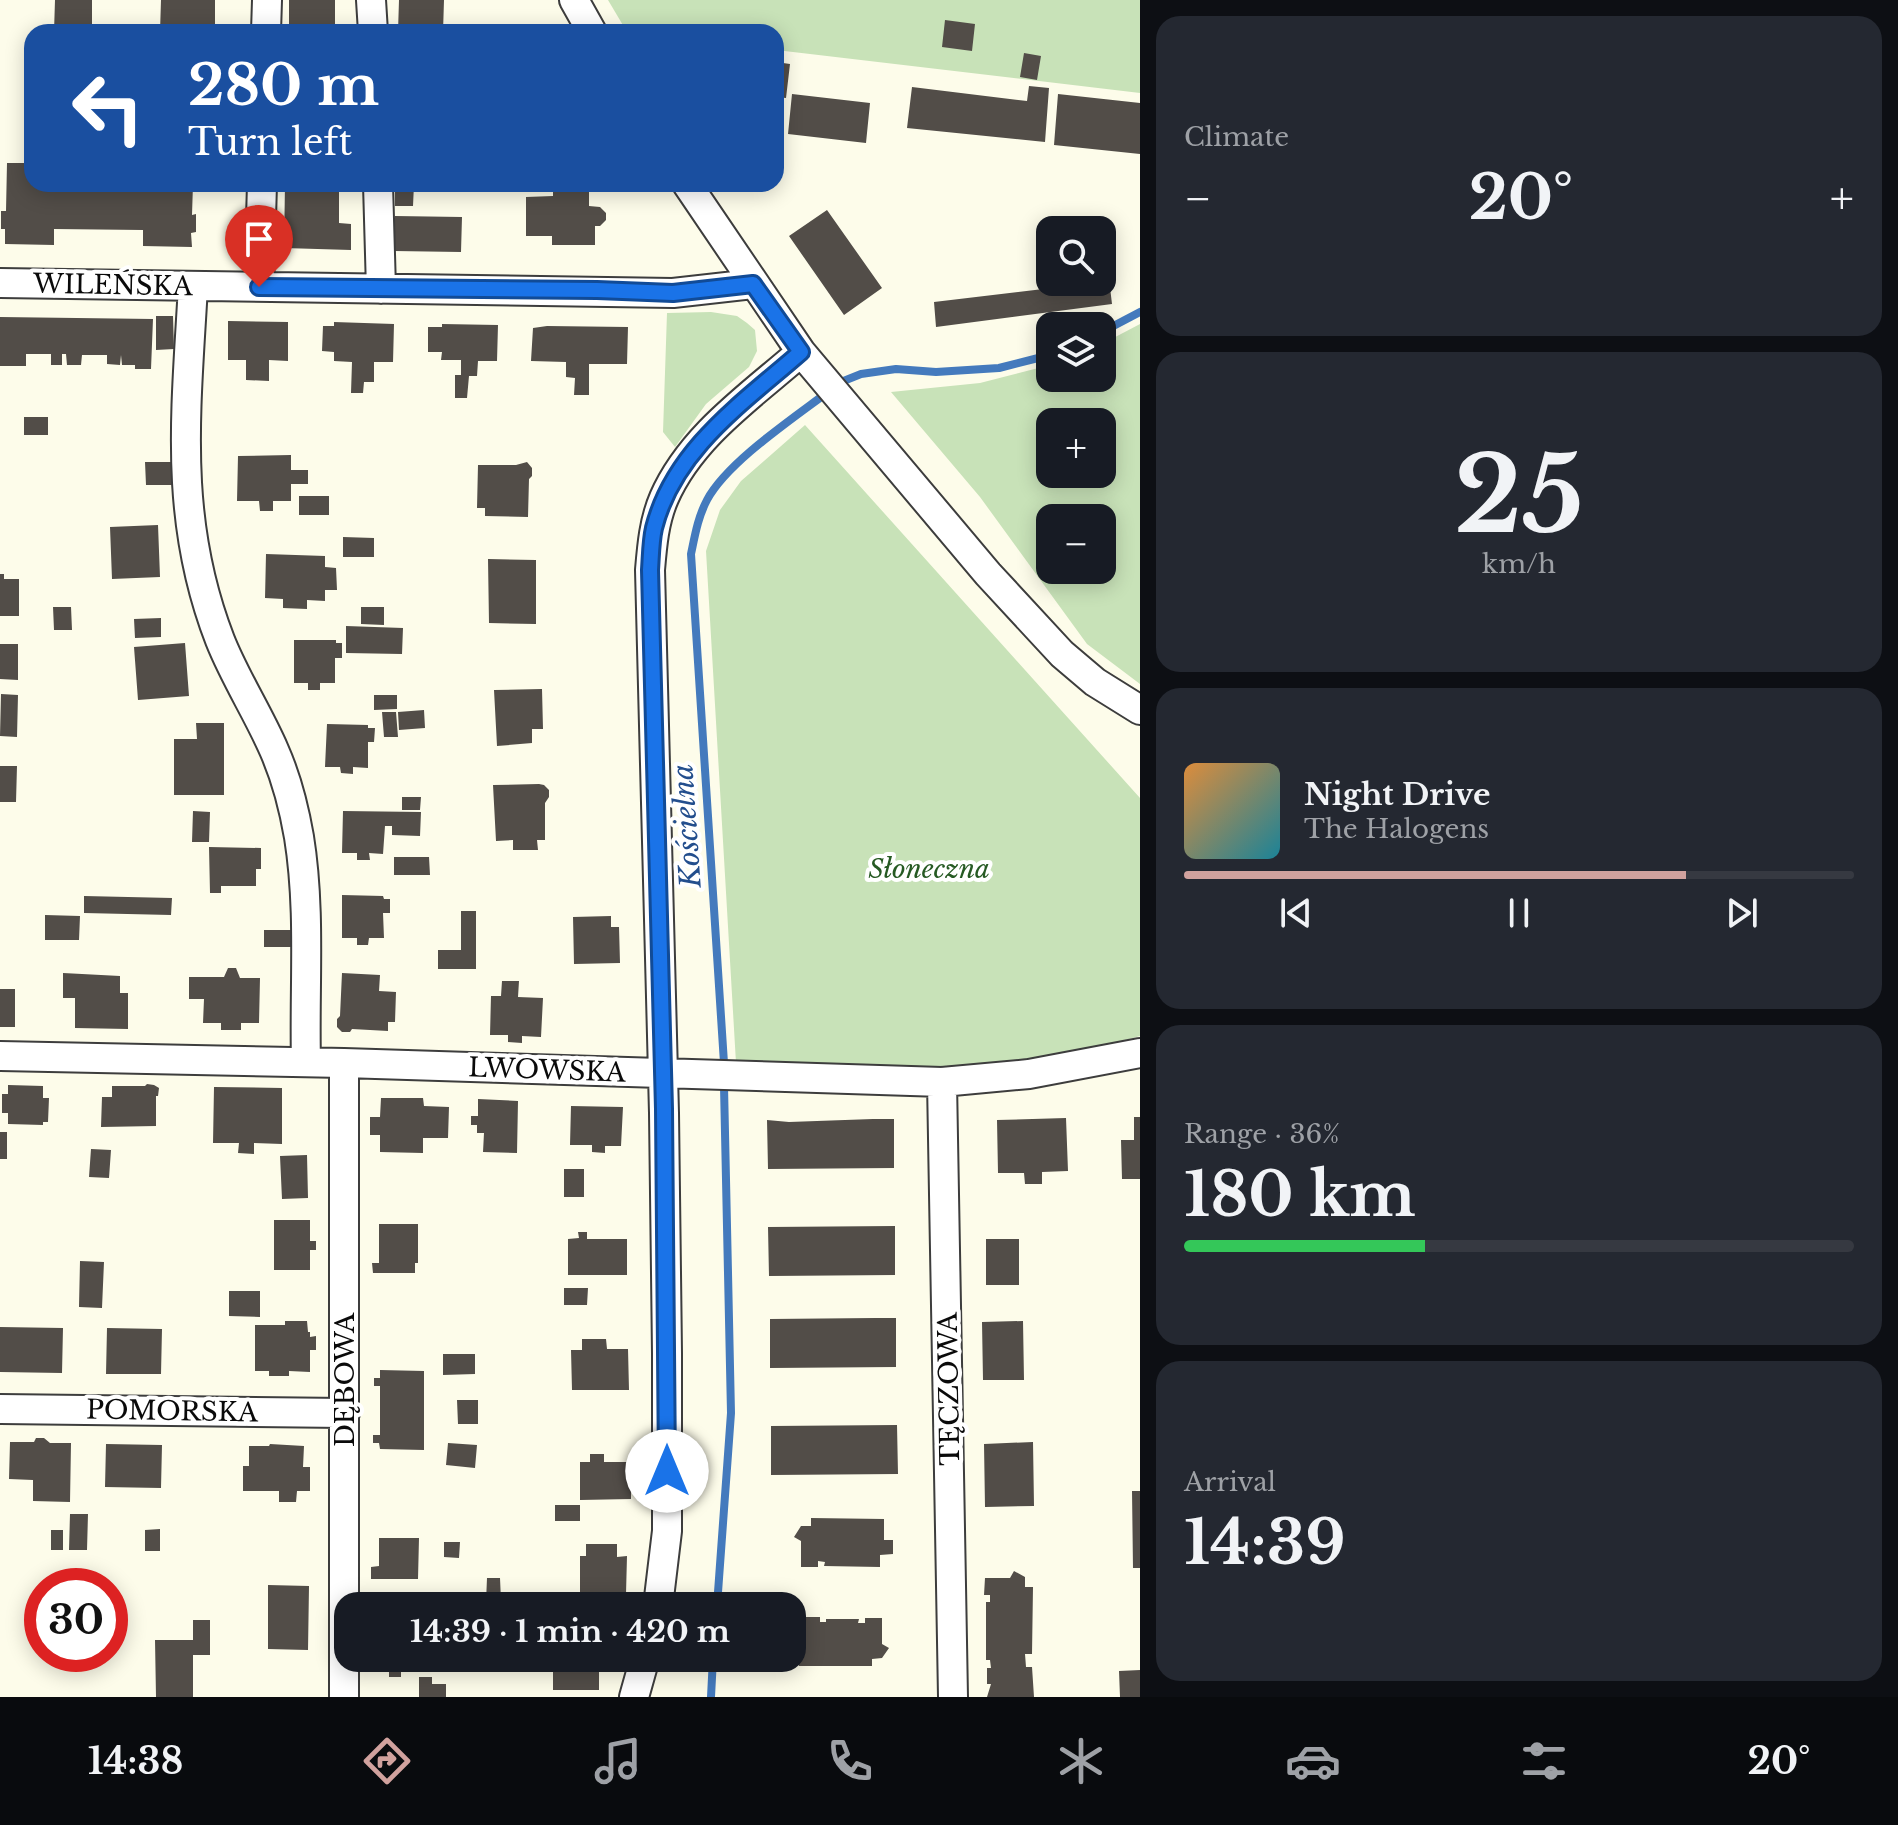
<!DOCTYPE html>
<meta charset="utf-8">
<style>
:root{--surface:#171b24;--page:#242831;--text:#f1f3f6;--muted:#9ea1a6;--line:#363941;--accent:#d1a29e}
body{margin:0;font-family:"Libre Baskerville",serif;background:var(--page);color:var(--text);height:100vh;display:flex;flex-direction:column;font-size:30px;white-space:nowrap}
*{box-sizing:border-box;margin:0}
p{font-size:26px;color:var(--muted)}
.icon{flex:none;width:44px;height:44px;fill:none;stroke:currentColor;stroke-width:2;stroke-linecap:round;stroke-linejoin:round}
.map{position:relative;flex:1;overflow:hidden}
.panel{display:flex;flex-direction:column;gap:16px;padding:16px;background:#0d0f14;width:758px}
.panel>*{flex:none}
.guide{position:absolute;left:24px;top:24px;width:760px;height:168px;border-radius:24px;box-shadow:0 4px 20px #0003;background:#1a4fa0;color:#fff;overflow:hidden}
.controls{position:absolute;left:1036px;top:216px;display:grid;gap:16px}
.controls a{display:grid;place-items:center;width:80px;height:80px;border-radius:16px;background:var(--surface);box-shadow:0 4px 20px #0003;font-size:40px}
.speed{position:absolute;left:24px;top:1568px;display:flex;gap:16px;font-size:40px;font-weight:700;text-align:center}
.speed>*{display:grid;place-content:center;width:104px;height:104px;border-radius:50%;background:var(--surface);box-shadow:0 4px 20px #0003;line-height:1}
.speed .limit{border:12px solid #d22;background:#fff;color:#111}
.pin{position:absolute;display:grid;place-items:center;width:68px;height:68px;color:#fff;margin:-82px -34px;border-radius:50% 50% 50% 0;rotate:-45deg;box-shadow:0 0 8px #0007}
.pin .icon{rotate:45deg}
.me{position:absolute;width:88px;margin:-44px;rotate:0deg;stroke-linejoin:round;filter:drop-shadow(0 0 6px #0008)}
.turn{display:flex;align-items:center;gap:28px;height:168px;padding:0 32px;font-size:36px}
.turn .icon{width:104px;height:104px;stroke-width:2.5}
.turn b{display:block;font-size:56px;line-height:68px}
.big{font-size:60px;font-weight:800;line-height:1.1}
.panel .widget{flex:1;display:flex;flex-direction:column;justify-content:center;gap:12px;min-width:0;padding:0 28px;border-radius:24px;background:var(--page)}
.panel .dial{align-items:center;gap:0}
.dial b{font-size:104px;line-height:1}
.song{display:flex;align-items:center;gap:24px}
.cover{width:96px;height:96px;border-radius:12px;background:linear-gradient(135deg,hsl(30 70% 55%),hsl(190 70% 35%))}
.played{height:8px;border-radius:4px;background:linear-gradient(90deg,var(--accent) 75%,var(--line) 75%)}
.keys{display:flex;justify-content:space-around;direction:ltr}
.heat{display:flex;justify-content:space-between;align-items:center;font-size:44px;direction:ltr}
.charge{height:12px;border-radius:6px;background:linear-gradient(90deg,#34c759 36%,var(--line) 0)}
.trip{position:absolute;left:334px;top:1592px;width:472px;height:80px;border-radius:24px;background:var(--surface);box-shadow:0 4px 20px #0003;font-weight:800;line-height:80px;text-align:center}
.tabs{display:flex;height:128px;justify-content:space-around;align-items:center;background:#090b0e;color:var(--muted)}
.tabs .icon{width:56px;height:56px}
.tabs .current{color:var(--accent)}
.tabs b{font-size:36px;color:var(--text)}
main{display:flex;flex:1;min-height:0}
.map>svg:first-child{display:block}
.green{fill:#c8e2b8;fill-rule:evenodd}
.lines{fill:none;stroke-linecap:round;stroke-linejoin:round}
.stream{stroke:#447abd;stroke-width:8}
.building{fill:#524d48}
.minor-casing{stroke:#3d3d3d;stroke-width:32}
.minor{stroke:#fff;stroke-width:28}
.route-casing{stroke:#114b97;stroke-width:20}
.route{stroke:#1a73e8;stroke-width:14}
.labels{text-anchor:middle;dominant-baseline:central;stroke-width:8;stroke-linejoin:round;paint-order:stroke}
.street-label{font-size:26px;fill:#0a0a0a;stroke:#fff}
.park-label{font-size:26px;font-style:italic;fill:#265a23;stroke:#fff}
.water-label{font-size:28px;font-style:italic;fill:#234e8d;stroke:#fff}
</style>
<main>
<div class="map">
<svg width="1140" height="1697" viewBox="0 0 1140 1697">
<rect width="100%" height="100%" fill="#fdfcea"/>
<path class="green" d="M608,0H1140V93L776,50V32H627Z
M711,312L737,316L747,323L755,330L757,351L749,367L706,404L675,447L663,432L667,313Z
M1140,324V684L1087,644L980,497L891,392L980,383L1050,365V378H1102V344ZM1050,422H1102V474H1050ZM1050,518H1102V570H1050Z
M805,425L1140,798V1036L1061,1058L948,1073L736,1063L706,551L720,510L741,481Z"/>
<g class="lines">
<path class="stream" d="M1102,332L1140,312
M724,1063L691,554C695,535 698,517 707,500C729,459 803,412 841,382L861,374L896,369L936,372L999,368L1050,355
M717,1606L731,1413L724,1086
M711,1697L713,1658"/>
</g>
<path class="building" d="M55,0H92V32H54Z
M161,0H215V32H160Z
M289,0H335V32H289Z
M399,0H444L443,32H398Z
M945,20L975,24L972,51L942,47Z
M1024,53L1041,56L1037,80L1020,77Z
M776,62L790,64L786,98L776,97Z
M1029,86L1049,88L1045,142L907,128L912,87L1027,101Z
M792,94L870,103L866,143L788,134Z
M1058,94L1140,103V154L1054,145Z
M7,163H32V184H193L192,215L196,214V232L191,233L192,247L143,246V230L54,229V245L5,244V229H1V211H6Z
M285,184H339V223L351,224V250L284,248Z
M395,184H414L413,206H395Z
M582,186L589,188V206L600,207L606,213V220L600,226H595V245H552V236H526V197L553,196V188Z
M827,210L882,288L844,315L789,236Z
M395,216L462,217L461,252L394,251Z
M1109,279L1112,304L936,327L934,302L1102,282Z
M156,316H173L174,349L156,350Z
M0,317L153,319L151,369H135V365H122L121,355L120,365L107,364V355H82L81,365H67L66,354H62V365H51V354H26V366H0Z
M228,321L288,322V361L269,360V381L246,380V360H228Z
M334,322L394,324L393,362H374V382H364L363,393H351L352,362L334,361V352L322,351L323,326H334Z
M442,324L498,325L497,361H478L477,376H469L467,398H455V375H461V360H441L442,352H428V327H442Z
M547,326L628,327L627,364H589V395H574L575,378L566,377V362L531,361L533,328Z
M24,417H48V435H24Z
M291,455V470H308V484H291V501H273V511H260L259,501H237L238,456Z
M145,462H177V485H146Z
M527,462L532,468V476L529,479L528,517L485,516V508H477L478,465H516Z
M299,496H329V515H299Z
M158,525L160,577L112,579L110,527Z
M343,537L374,538V557H343Z
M266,554L325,556V567L336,568L337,590H325V601L307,600V609L283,608V599L265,598Z
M488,559L536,560V624L489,623Z
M0,574H4V579H19V616H0Z
M53,607H71L72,630H54Z
M361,607H384V625L361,624Z
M161,618V637L135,638L134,619Z
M346,626L403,628L402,654L346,653Z
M294,640H336V643H342V658H335V683H320V690H308V683H294Z
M185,643L189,696L138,700L134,647Z
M0,644H18V680L0,679Z
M542,689L543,729H532V743L497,746L494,690Z
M1,694L18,695L17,737L0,736Z
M374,695H397V709L374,710Z
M424,710L425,728L399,730L398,712Z
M382,712H396L398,737H384Z
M196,723H224V795H174V739H197Z
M327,724L368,725V728H375L374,742H368V768L353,767V774L341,773L340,767H325Z
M0,766H17L16,802H0Z
M539,784L544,785L549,790V797L545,803V840H537L538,850H513V840L496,841L493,785Z
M402,797H421L420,810H402Z
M193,811L210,812L209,842H192Z
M343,811L421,812L420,836L392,835V826H385L383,854L369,853L370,860H357V853H342Z
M209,847L261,848V869H256V886H221V893H210Z
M394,857H429L430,875H394Z
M342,895L383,896L384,899H390V913H383L384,938H369L368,945H357V938H342Z
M84,896L172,898L171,915L84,913Z
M461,911H476V969H438V950H461Z
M45,915L80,916L79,940H45Z
M611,916V927H619L620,963L574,964L573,917Z
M264,930H291V947H264Z
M228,968H236L240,978H260L259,1023H241V1030H221V1023H203L204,999H189V977H224Z
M63,973L120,976V993H128V1029L75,1028V998H63Z
M342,973L380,975L379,991L396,992L395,1022H388V1031L352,1029L350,1032H342L337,1027V1019L340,1016Z
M502,981H519L518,997L543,998L541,1037L522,1036V1043L508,1042V1035H490L491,996H501Z
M0,989H15V1027H0Z
M147,1084L154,1085L159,1088L158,1096H156V1126L101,1127L102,1097H112V1086H145Z
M8,1085L43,1086V1098H49L48,1122H43V1125L8,1124V1113H2V1094H8Z
M214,1087L282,1088V1144L254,1143V1154L238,1153L239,1143H213Z
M381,1098H423L424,1106L449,1107L448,1138H423V1153L380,1152V1135H370V1117H380Z
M478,1099L518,1101L517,1153L483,1152L484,1133H477V1125H471V1116H478Z
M571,1106L623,1107L621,1146H605V1153L592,1152V1145H570Z
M1134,1117H1140V1179H1122L1121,1140H1134Z
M1066,1118L1068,1171L1042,1172V1184H1025L1024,1173H998L997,1120Z
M873,1119H894V1168L768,1169L767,1120L789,1122Z
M0,1132H7V1159H0Z
M91,1149L111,1150L109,1178L89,1177Z
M307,1155L308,1198L282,1199L280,1156Z
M564,1169H584V1197H564Z
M274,1220H310V1241H316V1250H310V1270H274Z
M379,1224H418V1263H415V1273H373L372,1263H379Z
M895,1226V1275L769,1276L768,1227Z
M578,1232H587V1239H627V1275H568V1239L579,1238Z
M986,1239H1019V1285H986Z
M80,1261L104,1262L102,1308L79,1307Z
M564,1288H588L587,1305H564Z
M229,1291H260V1317L229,1316Z
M875,1318H896V1367L770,1368V1319Z
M285,1321H307L308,1332H310V1337L316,1336V1350H310V1372L289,1371V1376H269V1371H255V1325H285Z
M1023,1321L1024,1380H983L982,1322Z
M0,1327L63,1328L62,1373L0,1372Z
M107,1328L162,1329L161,1374H106Z
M582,1339H606L607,1349H628L629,1390H572L571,1350H582Z
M443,1354H475V1374L443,1375Z
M380,1370L424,1371V1450L380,1449L379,1443H373V1435H380V1386H374V1378H380Z
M457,1400H478V1424H458Z
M897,1425L898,1474L771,1475V1426Z
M36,1438H44L50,1443H71L70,1502L33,1501V1480L9,1479L10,1442H34Z
M1033,1442L1034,1506L985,1507L984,1444Z
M448,1443L477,1445L475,1468L446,1465Z
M106,1444L162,1445L161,1488L105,1487Z
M270,1444L304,1446L303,1467H310V1491H297L296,1502H279V1491H243V1466H249V1446H269Z
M590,1454H604V1462H631V1499L580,1500V1462H590Z
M1132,1491H1140V1568H1133Z
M555,1505H580V1521H555Z
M70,1514H88L87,1550H69Z
M811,1518L884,1519V1540H893V1554L880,1555V1567L824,1566L825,1562L818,1561V1567H801V1541L794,1537L801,1526H811Z
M160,1529V1551H145V1530Z
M51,1530H63V1550H51Z
M379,1538H419L418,1579H371V1567L379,1566Z
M444,1542H460L459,1558L444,1557Z
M586,1544H617V1557L627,1556L626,1594H580V1556H586Z
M1014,1571L1025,1577V1587H1033L1032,1654H1025L1026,1667H1032L1034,1697H987L991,1684H987V1668H991L990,1660H986V1602H990V1595H984L985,1578H1010Z
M487,1578H500L501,1601L486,1602Z
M268,1585L309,1586L308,1650L268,1649Z
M540,1593L580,1594L579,1606H540Z
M803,1617H820V1622H826V1619H859L858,1623H865V1618H882V1644L889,1648L882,1658L872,1659V1666H799V1645H792V1630H803Z
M193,1620H210V1655H193V1697H156L155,1640H193Z
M379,1658H419V1670H401V1677H389V1670H379Z
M553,1658H599V1690H553Z
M1140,1670V1697H1120L1119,1671Z
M419,1677H432V1684H446V1697H419Z"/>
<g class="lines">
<g class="minor-casing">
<path id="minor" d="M371,0L373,32
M574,0L592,32
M266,32L267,0
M378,184L381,289
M687,184L801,352L988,574L1062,654L1095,682L1140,710
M0,283L673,293L753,284
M193,286C186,412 173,519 220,640C235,678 258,713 274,750C286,777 294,808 299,837C311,911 304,987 306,1062
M259,287L262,184
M0,1056L344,1063L942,1082L1029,1074L1140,1053
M344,1063V1697
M942,1082L953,1697
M0,1409L345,1413
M658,1606L667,1531V1353L664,1113L650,570C652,546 654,521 664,498C691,436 752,395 801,352
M634,1697L645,1658"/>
</g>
<use href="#minor" class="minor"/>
</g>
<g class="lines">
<g class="route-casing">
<path id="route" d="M259,287L597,290L673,293L753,284L801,352C744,402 674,449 654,528C651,541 651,556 650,570L664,1109L667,1471"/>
</g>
<use href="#route" class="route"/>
</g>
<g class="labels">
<g class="street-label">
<text transform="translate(113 285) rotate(1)">WILEŃSKA</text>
<text transform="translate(547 1070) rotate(2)">LWOWSKA</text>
<text transform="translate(345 1380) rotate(-90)">DĘBOWA</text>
<text transform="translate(949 1389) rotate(-91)">TĘCZOWA</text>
<text transform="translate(172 1411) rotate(1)">POMORSKA</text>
</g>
<g class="park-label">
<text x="929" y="869">Słoneczna</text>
</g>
<g class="water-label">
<text transform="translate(687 826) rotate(-94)">Kościelna</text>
</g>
</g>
</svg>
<div class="controls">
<a><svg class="icon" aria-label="search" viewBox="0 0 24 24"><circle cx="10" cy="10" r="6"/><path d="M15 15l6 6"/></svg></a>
<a><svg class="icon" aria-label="layers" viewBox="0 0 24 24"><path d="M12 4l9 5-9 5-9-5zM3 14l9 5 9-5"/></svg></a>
<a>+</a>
<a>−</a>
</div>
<div class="speed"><div class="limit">30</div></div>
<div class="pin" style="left:259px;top:287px;background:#d93025"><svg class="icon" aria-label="arrive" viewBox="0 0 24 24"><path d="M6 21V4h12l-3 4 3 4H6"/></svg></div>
<svg class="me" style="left:667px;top:1471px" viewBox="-20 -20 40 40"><circle r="19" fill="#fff"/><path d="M0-13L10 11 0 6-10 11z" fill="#1a73e8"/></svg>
<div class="trip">14:39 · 1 min · 420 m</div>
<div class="guide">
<div class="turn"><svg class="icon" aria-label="left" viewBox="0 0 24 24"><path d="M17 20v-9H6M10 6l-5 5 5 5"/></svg><div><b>280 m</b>Turn left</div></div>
</div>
</div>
<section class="panel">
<div class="widget"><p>Climate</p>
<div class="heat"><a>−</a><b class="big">20°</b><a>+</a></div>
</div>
<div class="widget dial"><b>25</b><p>km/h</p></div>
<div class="widget">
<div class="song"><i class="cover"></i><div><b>Night Drive</b><p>The Halogens</p></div></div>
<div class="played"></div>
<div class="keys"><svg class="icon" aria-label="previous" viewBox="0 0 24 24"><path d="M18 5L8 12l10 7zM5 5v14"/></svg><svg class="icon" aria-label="pause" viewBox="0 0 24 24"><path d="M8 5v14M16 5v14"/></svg><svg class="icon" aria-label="next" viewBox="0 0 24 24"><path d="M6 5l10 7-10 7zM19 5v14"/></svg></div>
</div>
<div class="widget"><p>Range · 36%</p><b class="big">180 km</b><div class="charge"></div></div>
<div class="widget"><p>Arrival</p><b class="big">14:39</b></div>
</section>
</main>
<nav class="tabs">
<b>14:38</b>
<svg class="icon current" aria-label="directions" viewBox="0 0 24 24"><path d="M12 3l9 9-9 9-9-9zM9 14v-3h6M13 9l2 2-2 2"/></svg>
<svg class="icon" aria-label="music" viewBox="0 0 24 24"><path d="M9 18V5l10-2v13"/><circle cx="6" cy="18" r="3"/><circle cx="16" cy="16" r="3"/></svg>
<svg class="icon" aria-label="phone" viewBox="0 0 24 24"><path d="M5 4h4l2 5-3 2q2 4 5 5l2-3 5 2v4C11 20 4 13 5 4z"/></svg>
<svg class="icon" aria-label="climate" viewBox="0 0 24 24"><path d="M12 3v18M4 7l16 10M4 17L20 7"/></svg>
<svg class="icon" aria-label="car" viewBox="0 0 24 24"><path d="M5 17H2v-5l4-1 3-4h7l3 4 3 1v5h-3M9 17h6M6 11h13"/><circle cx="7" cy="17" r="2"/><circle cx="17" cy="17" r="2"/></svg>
<svg class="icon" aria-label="filters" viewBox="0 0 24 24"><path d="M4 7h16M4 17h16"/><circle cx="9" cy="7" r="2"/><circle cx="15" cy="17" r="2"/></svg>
<b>20°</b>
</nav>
